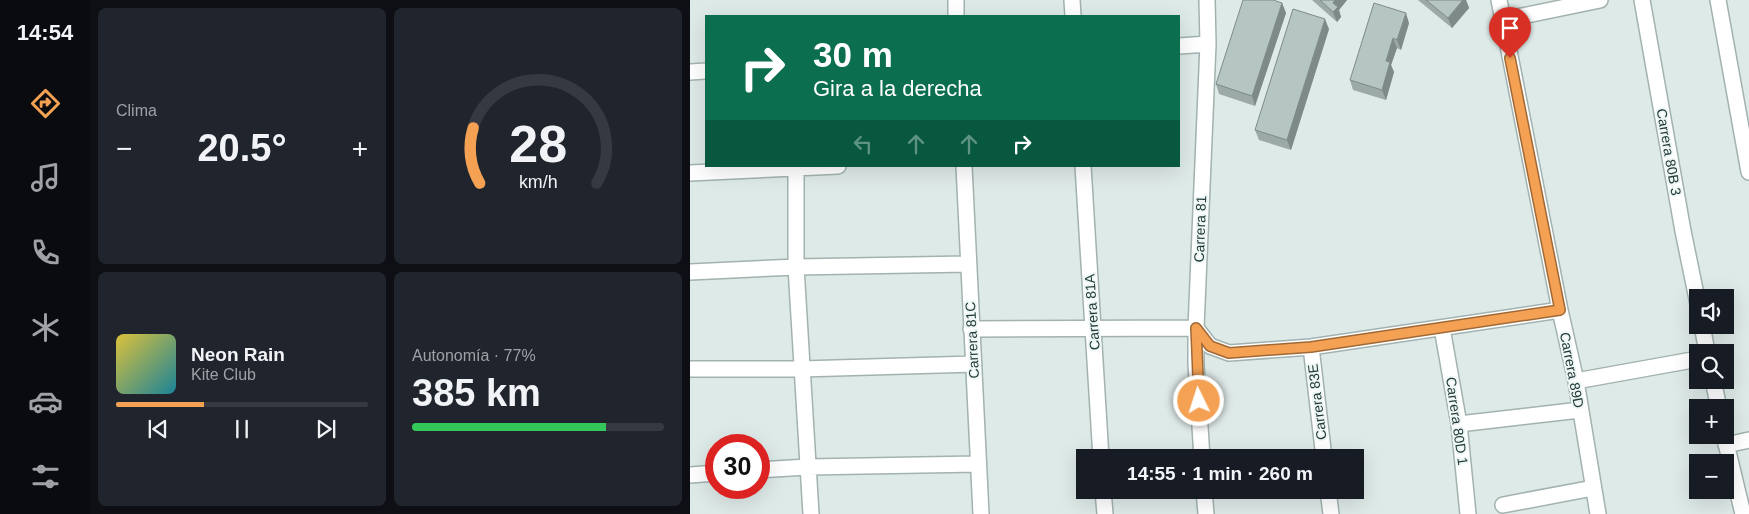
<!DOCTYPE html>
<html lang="es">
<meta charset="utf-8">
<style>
:root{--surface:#171b24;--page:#20242c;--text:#f1f3f6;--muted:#9ea1a6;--line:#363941;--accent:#f4a153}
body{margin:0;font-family:Helvetica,sans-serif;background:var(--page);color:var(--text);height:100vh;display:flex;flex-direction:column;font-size:19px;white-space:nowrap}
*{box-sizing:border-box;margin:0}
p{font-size:16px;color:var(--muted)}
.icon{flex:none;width:28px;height:28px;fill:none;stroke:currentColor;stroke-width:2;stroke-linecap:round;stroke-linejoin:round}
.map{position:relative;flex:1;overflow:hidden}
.details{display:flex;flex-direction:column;gap:8px;padding:8px;background:#0d0f14;width:600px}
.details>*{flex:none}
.top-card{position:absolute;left:15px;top:15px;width:475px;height:152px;border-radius:0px;box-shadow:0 5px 20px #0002;background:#0b6e4f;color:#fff;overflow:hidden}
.fabs{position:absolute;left:999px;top:289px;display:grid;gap:10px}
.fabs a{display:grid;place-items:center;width:45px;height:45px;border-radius:0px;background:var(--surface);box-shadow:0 5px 20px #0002;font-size:25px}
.speed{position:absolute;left:15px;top:434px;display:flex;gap:10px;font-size:25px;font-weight:700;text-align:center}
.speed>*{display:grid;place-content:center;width:65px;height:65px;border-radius:50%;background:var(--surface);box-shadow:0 5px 20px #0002;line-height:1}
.speed .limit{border:8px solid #d22;background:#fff;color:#111}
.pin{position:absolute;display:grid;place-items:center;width:42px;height:42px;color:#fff;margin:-51px -21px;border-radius:50% 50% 50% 0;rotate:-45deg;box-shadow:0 0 5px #0007}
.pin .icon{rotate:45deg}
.me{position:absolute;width:55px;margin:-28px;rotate:356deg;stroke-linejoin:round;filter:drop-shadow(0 0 4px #0008)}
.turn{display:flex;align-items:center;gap:18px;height:105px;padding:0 25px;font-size:22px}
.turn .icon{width:65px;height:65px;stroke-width:2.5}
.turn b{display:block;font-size:35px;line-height:42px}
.lanes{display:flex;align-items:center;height:48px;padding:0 25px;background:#0003;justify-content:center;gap:25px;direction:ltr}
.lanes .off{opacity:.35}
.big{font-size:38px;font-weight:600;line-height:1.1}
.details .tile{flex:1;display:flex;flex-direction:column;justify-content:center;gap:8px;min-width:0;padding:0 18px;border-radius:8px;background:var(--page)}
.details .dial{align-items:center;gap:0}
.dial svg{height:130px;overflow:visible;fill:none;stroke:var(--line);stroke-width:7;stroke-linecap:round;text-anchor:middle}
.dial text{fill:var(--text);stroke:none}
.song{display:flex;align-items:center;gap:15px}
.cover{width:60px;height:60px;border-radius:8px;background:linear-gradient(135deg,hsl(50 70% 55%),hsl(190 70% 35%))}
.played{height:5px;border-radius:2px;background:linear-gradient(90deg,var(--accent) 35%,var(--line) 35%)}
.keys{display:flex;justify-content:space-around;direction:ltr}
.heat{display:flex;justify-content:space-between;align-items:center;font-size:28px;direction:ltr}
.charge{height:8px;border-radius:4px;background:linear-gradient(90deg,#34c759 77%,var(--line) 0)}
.details .tiles{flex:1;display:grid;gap:8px;grid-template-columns:repeat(2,1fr)}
.trip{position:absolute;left:386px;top:449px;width:288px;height:50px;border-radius:0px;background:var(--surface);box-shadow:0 5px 20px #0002;font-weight:600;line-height:50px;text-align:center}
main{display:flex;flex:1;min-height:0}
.dock{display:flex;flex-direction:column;width:90px;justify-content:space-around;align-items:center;background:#090b0e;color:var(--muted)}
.dock .icon{width:35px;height:35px}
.dock .active{color:var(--accent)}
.dock b{font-size:22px;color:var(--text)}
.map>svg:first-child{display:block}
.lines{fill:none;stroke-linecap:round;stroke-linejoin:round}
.minor-casing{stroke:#a1b2b0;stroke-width:18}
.minor{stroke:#fff;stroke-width:15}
.wall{fill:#9ba9a7}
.shaded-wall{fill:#7e8a88}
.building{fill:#b4c5c2;stroke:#7e8a88}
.route-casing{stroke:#9f6936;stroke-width:12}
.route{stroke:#f4a153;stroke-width:9}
.labels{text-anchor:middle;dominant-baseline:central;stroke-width:4;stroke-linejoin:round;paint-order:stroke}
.street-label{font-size:14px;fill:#203a39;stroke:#eff7f5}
</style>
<main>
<nav class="dock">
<b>14:54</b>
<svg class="icon active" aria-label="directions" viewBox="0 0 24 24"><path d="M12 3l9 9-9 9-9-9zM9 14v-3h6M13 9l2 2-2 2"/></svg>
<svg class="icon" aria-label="music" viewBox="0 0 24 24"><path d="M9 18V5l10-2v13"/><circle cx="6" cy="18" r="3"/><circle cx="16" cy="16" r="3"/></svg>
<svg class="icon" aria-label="phone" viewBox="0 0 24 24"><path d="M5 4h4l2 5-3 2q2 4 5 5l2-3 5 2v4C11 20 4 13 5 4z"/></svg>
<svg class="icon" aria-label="climate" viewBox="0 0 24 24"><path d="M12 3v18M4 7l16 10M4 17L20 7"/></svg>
<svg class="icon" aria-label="car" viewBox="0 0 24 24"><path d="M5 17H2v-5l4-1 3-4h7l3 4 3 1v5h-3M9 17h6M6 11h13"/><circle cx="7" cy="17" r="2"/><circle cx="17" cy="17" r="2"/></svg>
<svg class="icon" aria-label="filters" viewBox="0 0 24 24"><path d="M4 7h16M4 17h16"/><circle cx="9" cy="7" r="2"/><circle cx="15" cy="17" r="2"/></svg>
</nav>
<section class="details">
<div class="tiles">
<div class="tile"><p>Clima</p>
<div class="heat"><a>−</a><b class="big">20.5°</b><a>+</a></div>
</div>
<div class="tile dial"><svg viewBox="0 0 100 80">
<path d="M14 69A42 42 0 1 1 86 69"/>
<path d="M14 69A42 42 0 0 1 10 35" stroke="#f4a153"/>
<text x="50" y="56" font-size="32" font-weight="700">28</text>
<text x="50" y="72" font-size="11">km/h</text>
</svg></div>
<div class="tile">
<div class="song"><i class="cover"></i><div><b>Neon Rain</b><p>Kite Club</p></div></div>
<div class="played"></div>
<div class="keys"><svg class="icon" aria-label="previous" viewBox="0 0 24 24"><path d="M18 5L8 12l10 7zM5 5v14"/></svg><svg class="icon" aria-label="pause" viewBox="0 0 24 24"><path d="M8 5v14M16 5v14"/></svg><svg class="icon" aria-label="next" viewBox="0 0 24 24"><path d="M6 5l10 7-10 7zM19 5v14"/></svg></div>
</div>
<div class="tile"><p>Autonomía · 77%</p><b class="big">385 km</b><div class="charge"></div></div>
</div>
</section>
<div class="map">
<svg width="1059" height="514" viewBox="0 0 1059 514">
<rect width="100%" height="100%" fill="#deeae8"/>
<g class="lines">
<g class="minor-casing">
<path id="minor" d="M266,0V16
M382,0L383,16
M809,0L870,310L886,381L908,514
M952,0L993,231L1008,304
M1028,0L1059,172
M813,20L910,0
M489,46L518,44
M0,72L16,71
M106,166V267L121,514
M274,166L291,514
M393,166L411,458
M0,173L148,166
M0,272L106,267L278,264
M1012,325L1017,352
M752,328L769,424L778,514
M281,329L506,328L520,346L539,353L621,347L870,310
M621,347L634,458
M0,369H111L284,364
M1023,380L1029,408
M886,381L1008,359
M769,424L890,410
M1034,435L1053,514
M1036,445L1059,440
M512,458L506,364V328L518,44L517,0
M69,470L117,467L288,464
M0,475L26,473
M413,490L415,514
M514,490L516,514
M638,490L641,514
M813,505L903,488"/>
</g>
<use href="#minor" class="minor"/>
</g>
<path class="wall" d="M622,0H657L649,10L651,17L647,22Z
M728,0H776L779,8L762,28Z
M592,3L596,13L565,106L529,94L526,84Z
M719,23L711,50L707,48L701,65L704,72L696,100L663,90L660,80Z
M639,29L601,150L569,140L565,130Z"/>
<path class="shaded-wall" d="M645,0H657L649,10L651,17L647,22L643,12V3Z
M773,0H776L779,8L762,28L758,18Z
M592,3L596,13L565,106L562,96Z
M716,13L719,23L711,50L707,40Z
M635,19L639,29L601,150L597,140Z
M703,38L707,48L701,65L704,72L696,100L692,90L696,61Z"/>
<path class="building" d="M553,0H583L592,3L562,96L526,84Z
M630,0H645L643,3L648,7L643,12Z
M736,0H773L758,18Z
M684,3L716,13L707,40L703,38L696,61L700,62L692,90L660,80Z
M603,9L635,19L597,140L565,130Z"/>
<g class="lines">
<g class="route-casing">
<path id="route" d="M509,401L506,328L520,346L539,353L621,347L870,310L820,58"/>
</g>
<use href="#route" class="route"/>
</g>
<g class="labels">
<g class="street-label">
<text transform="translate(979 152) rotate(80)">Carrera 80B 3</text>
<text transform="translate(510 229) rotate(-88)">Carrera 81</text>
<text transform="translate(402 312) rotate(-94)">Carrera 81A</text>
<text transform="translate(282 340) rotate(-93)">Carrera 81C</text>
<text transform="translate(882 370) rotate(79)">Carrera 89D</text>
<text transform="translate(627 402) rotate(-97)">Carrera 83E</text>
<text transform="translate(767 421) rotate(82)">Carrera 80D 1</text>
</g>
</g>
</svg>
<div class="fabs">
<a><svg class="icon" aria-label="sound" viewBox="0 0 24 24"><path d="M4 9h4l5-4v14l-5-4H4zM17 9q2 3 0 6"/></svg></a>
<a><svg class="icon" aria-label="search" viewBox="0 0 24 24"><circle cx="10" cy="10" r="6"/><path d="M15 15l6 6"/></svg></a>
<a>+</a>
<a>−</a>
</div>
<div class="speed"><div class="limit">30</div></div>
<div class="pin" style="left:820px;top:58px;background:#d93025"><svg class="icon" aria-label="arrive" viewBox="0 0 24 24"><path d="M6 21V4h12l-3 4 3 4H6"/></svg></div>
<svg class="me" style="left:509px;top:401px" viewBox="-20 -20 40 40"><circle r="17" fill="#f4a153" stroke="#fff" stroke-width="3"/><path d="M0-11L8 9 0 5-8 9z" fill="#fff"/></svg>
<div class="trip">14:55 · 1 min · 260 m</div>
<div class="top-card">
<div class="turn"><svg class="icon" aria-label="right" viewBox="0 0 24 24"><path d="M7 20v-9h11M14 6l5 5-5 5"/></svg><div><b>30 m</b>Gira a la derecha</div></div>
<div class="lanes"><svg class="icon off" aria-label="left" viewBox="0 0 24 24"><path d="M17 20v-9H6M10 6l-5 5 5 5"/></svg><svg class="icon off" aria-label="ahead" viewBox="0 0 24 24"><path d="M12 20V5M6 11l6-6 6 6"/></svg><svg class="icon off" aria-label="ahead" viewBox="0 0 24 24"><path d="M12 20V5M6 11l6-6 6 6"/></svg><svg class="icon" aria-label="right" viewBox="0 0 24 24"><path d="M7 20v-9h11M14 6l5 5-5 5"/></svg></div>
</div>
</div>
</main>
